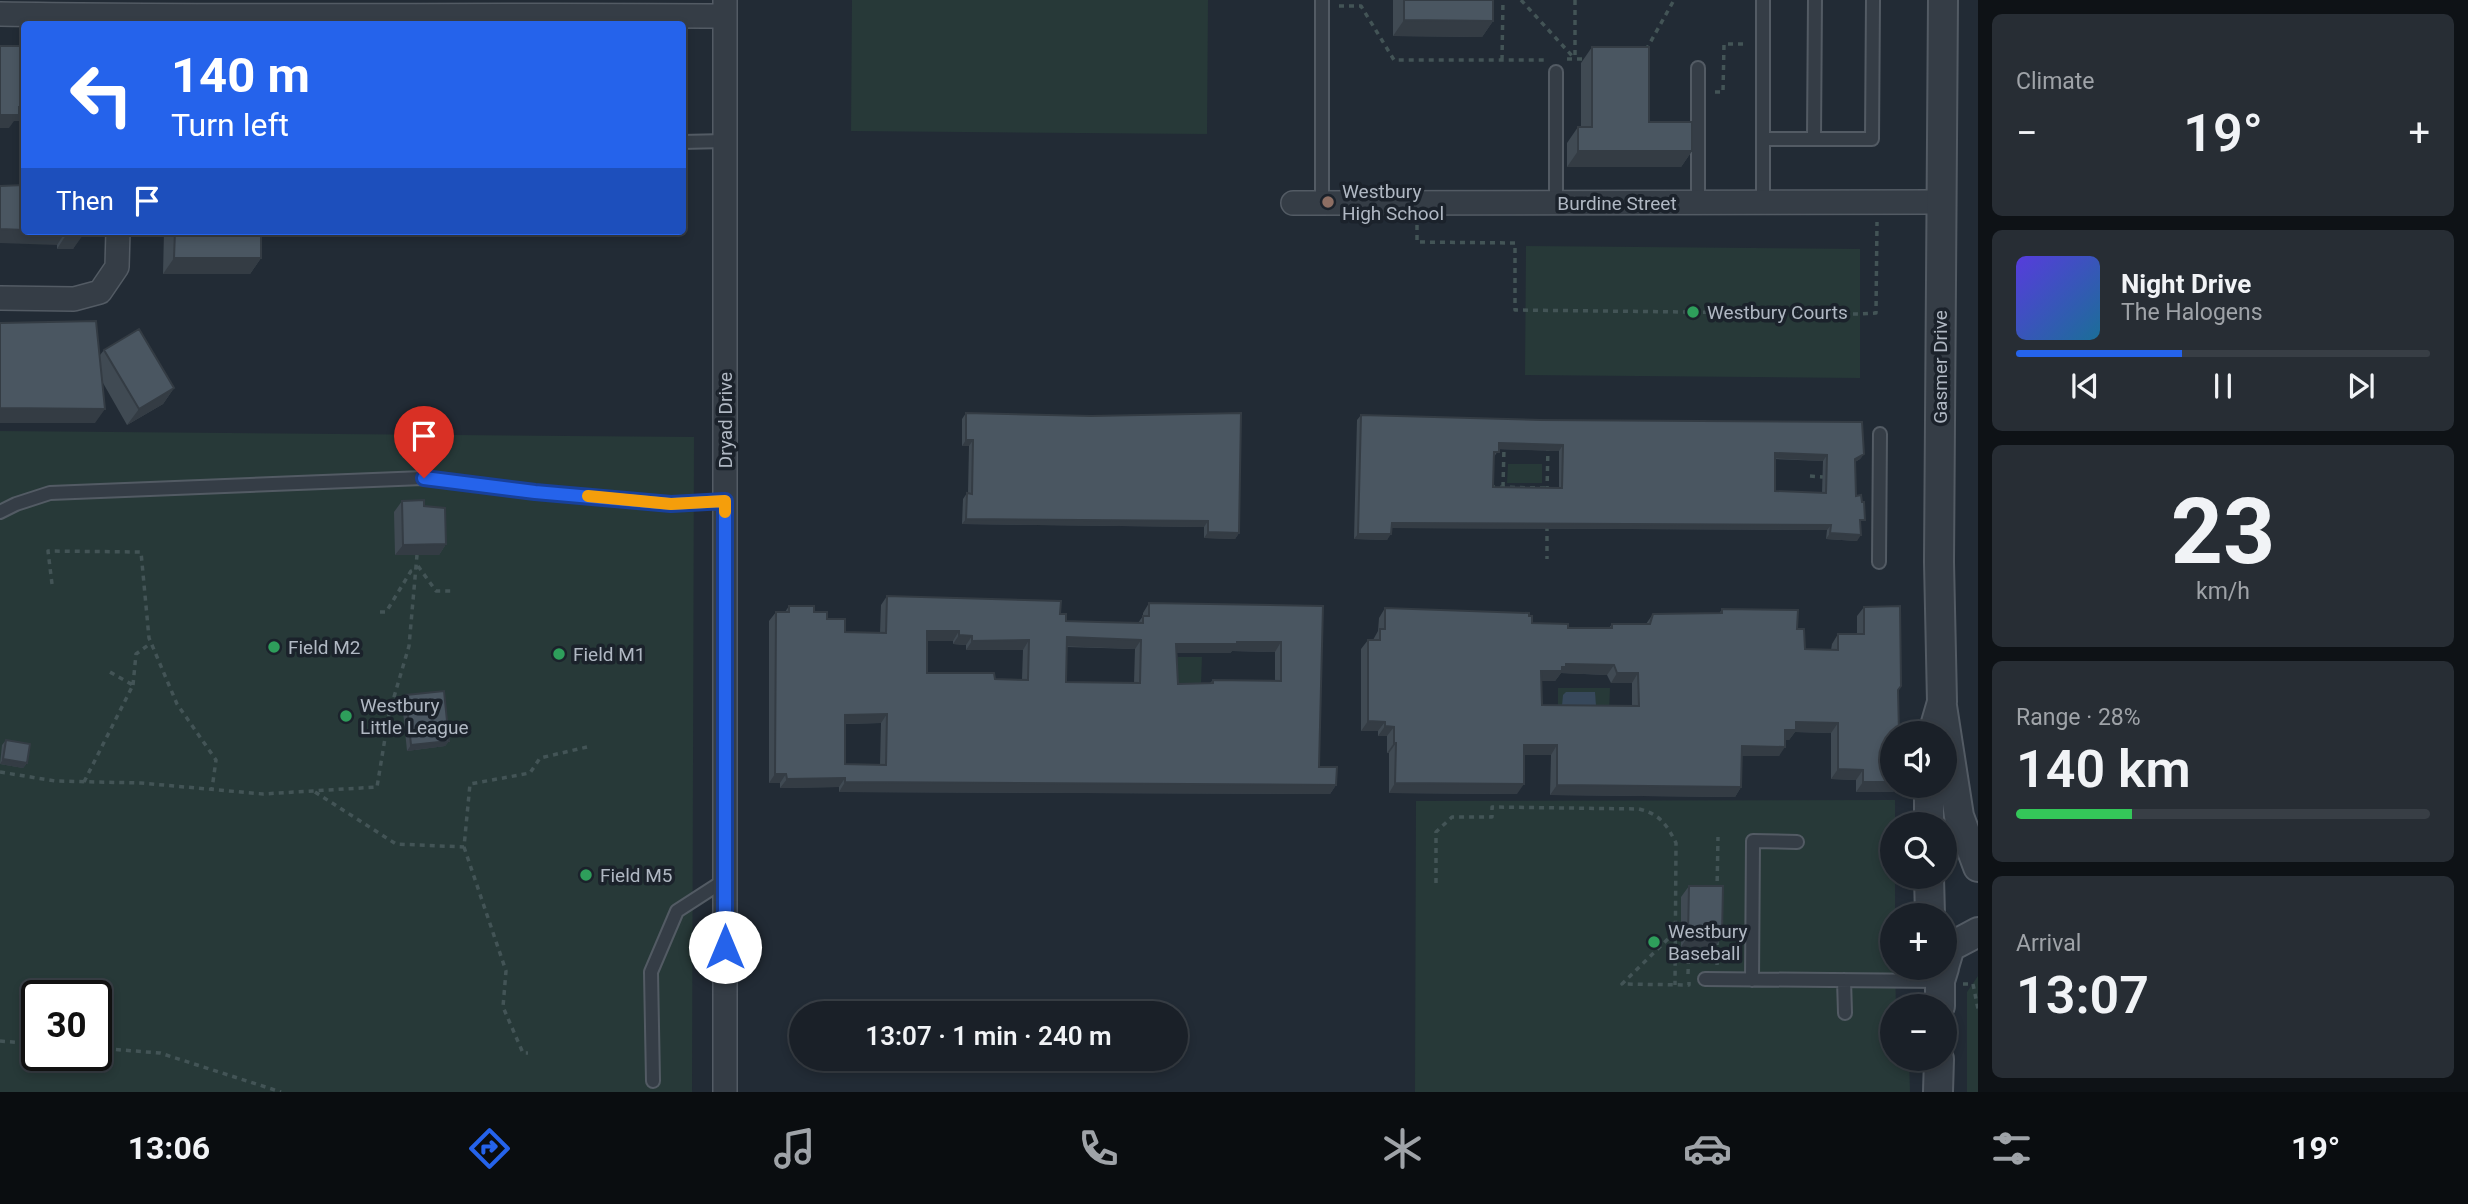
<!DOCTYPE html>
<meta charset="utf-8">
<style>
:root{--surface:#1a2028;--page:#272d34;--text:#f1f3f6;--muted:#9fa3a8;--line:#383e45;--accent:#2563eb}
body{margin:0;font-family:Roboto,sans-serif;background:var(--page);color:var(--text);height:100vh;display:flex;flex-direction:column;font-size:26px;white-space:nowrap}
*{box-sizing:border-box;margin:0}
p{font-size:23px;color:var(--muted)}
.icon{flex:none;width:38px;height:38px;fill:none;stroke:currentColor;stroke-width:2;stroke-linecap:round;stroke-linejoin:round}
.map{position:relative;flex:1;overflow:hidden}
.panel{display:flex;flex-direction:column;gap:14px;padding:14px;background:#0e1216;width:490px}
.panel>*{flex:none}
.banner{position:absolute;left:21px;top:21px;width:665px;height:214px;border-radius:7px;box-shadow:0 4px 10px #0003,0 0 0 2px var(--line);background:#2563eb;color:#fff;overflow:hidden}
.fabs{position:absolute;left:1880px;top:721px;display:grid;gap:14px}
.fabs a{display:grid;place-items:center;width:77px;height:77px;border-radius:50%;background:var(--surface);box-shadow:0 4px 10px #0003,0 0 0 2px var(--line);font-size:35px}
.speed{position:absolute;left:21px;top:980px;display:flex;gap:14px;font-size:35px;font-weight:700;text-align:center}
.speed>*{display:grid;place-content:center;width:91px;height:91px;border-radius:50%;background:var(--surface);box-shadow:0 4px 10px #0003,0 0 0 2px var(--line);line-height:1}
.speed .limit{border:4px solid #111;border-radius:10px;background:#fff;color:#111}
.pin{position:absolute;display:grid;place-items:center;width:60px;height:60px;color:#fff;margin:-72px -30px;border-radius:50% 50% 50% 0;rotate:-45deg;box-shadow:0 0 7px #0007}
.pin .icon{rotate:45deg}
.me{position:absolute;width:77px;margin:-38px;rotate:0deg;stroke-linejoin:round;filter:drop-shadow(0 0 5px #0008)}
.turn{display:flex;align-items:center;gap:24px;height:147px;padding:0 35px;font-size:32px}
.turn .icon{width:91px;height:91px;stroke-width:2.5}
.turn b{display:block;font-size:49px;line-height:60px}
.then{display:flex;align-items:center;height:66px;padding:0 35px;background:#0003;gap:14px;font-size:26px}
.big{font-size:52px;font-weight:600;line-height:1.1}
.panel .tile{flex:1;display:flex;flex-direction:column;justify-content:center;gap:10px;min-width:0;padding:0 24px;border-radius:10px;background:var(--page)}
.panel .dial{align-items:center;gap:0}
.dial b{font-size:91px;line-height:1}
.song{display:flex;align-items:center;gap:21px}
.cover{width:84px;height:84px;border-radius:10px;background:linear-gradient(135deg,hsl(250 70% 55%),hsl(200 70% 35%))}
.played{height:7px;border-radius:4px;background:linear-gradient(90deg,var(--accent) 40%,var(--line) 40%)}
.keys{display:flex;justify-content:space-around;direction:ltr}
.heat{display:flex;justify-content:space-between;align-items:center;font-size:38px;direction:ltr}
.charge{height:10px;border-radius:5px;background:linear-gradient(90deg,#34c759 28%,var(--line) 0)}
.trip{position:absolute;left:789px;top:1001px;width:399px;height:70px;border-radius:35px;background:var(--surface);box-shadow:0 4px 10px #0003,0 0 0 2px var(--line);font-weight:600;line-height:70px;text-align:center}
.tab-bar{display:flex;height:112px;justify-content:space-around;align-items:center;background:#0a0d10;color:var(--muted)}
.tab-bar .icon{width:49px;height:49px}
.tab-bar .on{color:var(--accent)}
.tab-bar b{font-size:32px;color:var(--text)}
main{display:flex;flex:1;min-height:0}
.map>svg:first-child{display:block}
.green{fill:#273938;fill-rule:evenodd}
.water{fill:#37485b}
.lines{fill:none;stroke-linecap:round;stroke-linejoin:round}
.service-casing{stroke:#535b64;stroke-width:16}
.minor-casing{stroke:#535b64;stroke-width:26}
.tertiary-casing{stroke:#535b64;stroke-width:32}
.path{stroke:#435456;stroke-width:3.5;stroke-dasharray:5 5;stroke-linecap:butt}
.service{stroke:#353d46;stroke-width:12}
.minor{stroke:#353d46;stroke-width:23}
.tertiary{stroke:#353d46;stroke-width:28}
.wall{fill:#404a53;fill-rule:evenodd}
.shaded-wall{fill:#343c44}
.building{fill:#4a5661;stroke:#343c44;stroke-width:2;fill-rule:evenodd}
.route-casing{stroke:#184099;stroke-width:18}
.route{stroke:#2563eb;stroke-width:12}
.slow{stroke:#f59e0b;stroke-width:12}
.education-dot{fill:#8d6e63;stroke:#1b222b;stroke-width:2.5}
.leisure-dot{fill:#2e9e5b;stroke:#1b222b;stroke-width:2.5}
.labels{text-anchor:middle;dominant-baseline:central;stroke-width:7;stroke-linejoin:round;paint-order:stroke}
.poi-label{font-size:19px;fill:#b0b8c3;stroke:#1b222b;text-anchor:start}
.street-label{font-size:19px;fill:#b0b8c3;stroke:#1b222b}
</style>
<main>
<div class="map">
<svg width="1978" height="1092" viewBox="0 0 1978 1092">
<rect width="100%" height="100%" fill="#222b35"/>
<path class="green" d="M852,0H1208L1207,134L851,131Z
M1526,246L1860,249V378L1525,375Z
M0,431L694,437L692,1092H0ZM37,996H96V1055H37Z
M1508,464H1542V483H1507Z
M1178,657H1202L1201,684H1177Z
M1558,688H1610L1609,712L1558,711Z
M1895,800V824H1892V877H1895V915H1892V968H1895L1896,1006H1892V1059H1909L1910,1092H1415L1416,801Z
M1978,976V1092H1967V992Z"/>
<path class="water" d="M1566,692H1595L1596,706H1562L1563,695Z"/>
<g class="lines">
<g class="service-casing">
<path id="service" d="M1814,138L1815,0
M1763,139H1872L1873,0
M682,142L725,141
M1322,202V0
M1556,203V72
M1698,203V68
M1763,203V0
M0,512L16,504L50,493L423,478L535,492L671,504L725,501
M1879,562L1880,434
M1705,979L1940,981
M1752,980L1753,841L1797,842
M1844,980L1845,1013
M653,1081L651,972L677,911L725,880"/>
</g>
<g class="minor-casing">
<path id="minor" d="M725,0V1092
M0,14C242,18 484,14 725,16
M1293,203L1941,202
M0,298L74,299L100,292L117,267L118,231"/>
</g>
<g class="tertiary-casing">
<path id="tertiary" d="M1942,706L1959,816L1978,867
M1933,733L1942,702L1939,562L1943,0
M1929,786V824
M1929,877L1930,915
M1944,967L1950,947L1978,932
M1940,1006V981L1944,968
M1938,1092L1939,1059"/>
</g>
<path class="path" d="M1521,0L1575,59
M1575,0V57
M1339,6H1361L1394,60H1546
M1646,50L1674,0
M1567,59H1588
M1502,60L1503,0
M1715,92H1723L1724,44H1745
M1417,225V242L1515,243V310L1860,314L1876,313L1877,222
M1810,476L1823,477
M1490,487L1545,488
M1503,487L1504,447
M1547,491L1548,446
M1547,526V559
M418,566L436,591H455
M52,584L48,551L141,552L149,638L177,704L216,760L212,789
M380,612H386L411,571L416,569
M133,685L136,654L151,643
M0,772L55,781L141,783L263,794L377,787L389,714L409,646L417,555
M84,782L133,685L108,671
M315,792L396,844L464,847L470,784L530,773L540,758L587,747
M464,847L506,971L503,1007L523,1053H528
M1436,883V832L1452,817H1492V807L1639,809C1660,814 1667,825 1676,843L1675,985
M1717,891L1718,837
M1675,932L1622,984L1689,985V982
M1717,965V941
M1688,974L1689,947
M1963,984H1973L1978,1009
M0,1041L37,1044
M96,1048L160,1053L281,1092"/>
<use href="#service" class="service"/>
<use href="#minor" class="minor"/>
<use href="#tertiary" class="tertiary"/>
</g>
<path class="wall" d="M1393,0H1493V21L1482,37L1393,36Z
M1592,47L1649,122L1692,151L1681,167H1567V143L1578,127H1581V63Z
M24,185L83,231L73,249H57V245Z
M164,231H198V236H221V231H261V258L250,274H163Z
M104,350L174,388L163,404L127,425L103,383L95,423L100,355Z
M966,413L1239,533L1235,539L1204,538V527L962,524L963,499L967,493H968L969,446H962V419Z
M1361,415L1864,454L1860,459L1855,462L1856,496L1860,526L1857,541L1826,539L1827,530L1392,528L1387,540L1354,539L1357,420ZM1499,449L1559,451V488L1493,487L1494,457ZM1775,459L1823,461L1822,493L1775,491Z
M402,501L424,506L446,544L439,555H395L394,512Z
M887,596L1060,614L1066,621L1138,623L1143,616V613L1149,603L1323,606L1319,767L1336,785L1330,794L839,792V787L780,788V783H769V621L776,612H785L789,606L814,612L827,619L845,632L880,633L881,605ZM927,641H953V644L966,645V650H1023L1022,679H995L927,673ZM1067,647L1135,649L1134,683L1066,682ZM1232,651L1275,652V681L1213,680L1210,683L1178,684L1177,653H1230ZM881,723L880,765L845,764V724Z
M1864,607L1898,690L1892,786H1898L1893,792H1856V780L1831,779V733L1795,732L1789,740H1785L1779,756H1742L1741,787L1735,797L1550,795L1551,755H1524L1517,794L1389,793V753H1387V736H1378V731H1361V649L1368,640H1373L1378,631L1379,618L1385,608L1529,616L1532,623L1568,628H1609L1612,624H1646L1653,614H1719L1722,609L1797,629L1805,649L1831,650L1832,644L1838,634H1857V616ZM1561,673L1607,675L1611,683H1632V706L1542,705L1541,681H1555Z
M406,695L449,741L445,746L407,751L402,701Z
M6,740L27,763L23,768L0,764L2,745Z
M1689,886L1715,947H1681V897Z"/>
<path class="shaded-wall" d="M1404,20L1493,21L1482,37L1393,36Z
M19,107H24V121H14L9,128H0V115Z
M1578,151H1692L1681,167H1567Z
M0,229L24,230V231H66L57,245L0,243Z
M66,235H83L73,249H57Z
M174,258H261L250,274H163Z
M174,388L163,404L127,425L139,409Z
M0,408L105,409L95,423H0Z
M966,440H973L969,446H962Z
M1499,443L1563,445L1559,451L1495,449Z
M1775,453L1827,455L1823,461L1771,458Z
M1864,454L1860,459L1851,464L1855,459Z
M966,519L1208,521L1204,527L962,524Z
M1392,523L1831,525L1827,530L1388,528Z
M1208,532L1239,533L1235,539L1204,538Z
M1830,533L1861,535L1857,541L1826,539Z
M1358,534H1391L1387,540L1354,539Z
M446,544L439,555H395L403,545Z
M927,631H959L953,641H920Z
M959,635L972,636L966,645L953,644Z
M1067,637L1141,640L1135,649L1060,646Z
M1029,640L1023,650H966L972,641Z
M1237,642H1281L1275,652L1232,651L1230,653H1170L1176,644Z
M1566,664L1614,665L1607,675L1561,673L1555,681H1535L1541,671Z
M1617,673H1638L1632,683H1611Z
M887,714L881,723L839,724L845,715Z
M1368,721L1385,722L1378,731H1361Z
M1796,722L1838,723L1831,733L1795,732L1789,740H1779L1785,730Z
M1385,726L1394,727L1387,736H1378Z
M449,741L445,746L407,751L411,745Z
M1394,743H1396L1389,753H1387Z
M1524,745H1557L1551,755H1517Z
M1742,746L1785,747L1779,756H1735Z
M3,759L27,763L23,768L0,764Z
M1838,769L1863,770L1856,780L1831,779Z
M775,774H786L780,783H769Z
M845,778L839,787L780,788L787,779Z
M845,782L1336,785L1330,794L839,792Z
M1863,782H1892V786H1898L1893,792H1856Z
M1395,783L1524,784L1517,794L1389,793Z
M1557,785L1741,787L1735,797L1550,795Z
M1688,936L1722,937L1715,947H1681Z"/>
<path class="building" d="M1404,0H1493V21L1404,20Z
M0,46H20V48H24V107H19V115H0Z
M1592,47H1649V122H1692V151H1578V127H1592Z
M24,185V230L0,229V186Z
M58,231H83V235H66V231Z
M175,231H198V236H232V231H261V258H174Z
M96,321L105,409L0,408V323Z
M139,329L174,388L139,409L104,350Z
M966,413L1091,416L1241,413L1239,533L1208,532V521L966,519L967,493L972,494L973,440H966Z
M1361,415L1541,420L1862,422L1864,454L1855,459L1856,496L1861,495L1862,502H1864L1865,520H1860L1861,535L1830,533L1831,525L1392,523L1391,534H1358ZM1499,443L1563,445L1562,488L1493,487L1494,452H1499ZM1775,453L1827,455L1826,493L1775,491Z
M424,500V506L445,508L446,544L403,545L402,501Z
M887,596L1061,601L1060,614H1066V621L1099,622L1143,623V616H1149V603L1323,606L1319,767H1337L1336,785L845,782V778L787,779L786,774H775L776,612H789V606H814V612H827V619H845V632L886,633ZM927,631H959V635L972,636V641L1029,640L1028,680L995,679L994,673H927ZM1067,637L1141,640L1140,683L1066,682ZM1237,642H1281V681L1213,680V683L1178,684L1176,644H1237ZM887,714L886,765L845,764V715Z
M1900,606L1901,686L1898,690L1899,733H1892V782H1863V770L1838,769V723L1796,722V730H1785V747L1742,746L1741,787L1557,785V745H1524V784L1395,783L1396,743H1394V727L1385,726V722L1368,721V640H1380V629H1385V608L1529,613V616H1532V623L1568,624V628H1612V624H1650L1653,614L1722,613V609L1798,610L1797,629H1804L1805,649L1838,650V634H1864V607ZM1566,664L1614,665L1617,673H1638L1639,706L1542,705L1541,671H1562V667H1566Z
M444,691L449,741L411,745L406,695Z
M6,740L30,744L27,763L3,759Z
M1689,886H1723L1722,937L1688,936Z"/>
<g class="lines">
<g class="route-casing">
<path id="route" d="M424,478L535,492L671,504L725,501V947"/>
</g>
<use href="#route" class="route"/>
<path class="slow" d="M588,496L671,504L725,501V512"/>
</g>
<circle class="education-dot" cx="1328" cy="202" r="7"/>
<g class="leisure-dot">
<circle cx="1693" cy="312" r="7"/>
<circle cx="274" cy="647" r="7"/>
<circle cx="559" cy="654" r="7"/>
<circle cx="346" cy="716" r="7"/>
<circle cx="586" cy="875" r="7"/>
<circle cx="1654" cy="942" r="7"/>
</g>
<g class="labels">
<g class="poi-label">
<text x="1342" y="191">Westbury<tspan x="1342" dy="22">High School</tspan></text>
<text x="1707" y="312">Westbury Courts</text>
<text x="288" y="647">Field M2</text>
<text x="573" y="654">Field M1</text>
<text x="360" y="705">Westbury<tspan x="360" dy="22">Little League</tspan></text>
<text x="600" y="875">Field M5</text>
<text x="1668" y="931">Westbury<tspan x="1668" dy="22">Baseball</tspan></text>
</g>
<g class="street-label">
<text x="1617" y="203">Burdine Street</text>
<text transform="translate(1940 367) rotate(-90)">Gasmer Drive</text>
<text transform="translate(725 420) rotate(-90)">Dryad Drive</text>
</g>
</g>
</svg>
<div class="fabs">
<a><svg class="icon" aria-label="sound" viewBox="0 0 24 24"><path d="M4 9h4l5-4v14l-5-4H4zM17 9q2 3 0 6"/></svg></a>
<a><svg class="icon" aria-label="search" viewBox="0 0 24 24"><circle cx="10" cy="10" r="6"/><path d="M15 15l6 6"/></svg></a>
<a>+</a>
<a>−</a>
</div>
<div class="speed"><div class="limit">30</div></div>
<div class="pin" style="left:424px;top:478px;background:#d93025"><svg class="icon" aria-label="arrive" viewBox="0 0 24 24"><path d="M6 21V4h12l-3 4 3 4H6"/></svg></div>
<svg class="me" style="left:725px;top:947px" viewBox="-20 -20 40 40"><circle r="19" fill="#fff"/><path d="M0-13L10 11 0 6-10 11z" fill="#2563eb"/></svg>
<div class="trip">13:07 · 1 min · 240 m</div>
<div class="banner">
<div class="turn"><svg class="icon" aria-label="left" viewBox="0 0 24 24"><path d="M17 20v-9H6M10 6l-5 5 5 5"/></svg><div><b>140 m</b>Turn left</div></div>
<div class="then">Then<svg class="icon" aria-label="arrive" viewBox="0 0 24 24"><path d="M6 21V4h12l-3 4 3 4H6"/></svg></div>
</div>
</div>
<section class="panel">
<div class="tile"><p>Climate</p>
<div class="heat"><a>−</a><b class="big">19°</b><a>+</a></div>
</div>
<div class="tile">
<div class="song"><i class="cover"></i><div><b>Night Drive</b><p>The Halogens</p></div></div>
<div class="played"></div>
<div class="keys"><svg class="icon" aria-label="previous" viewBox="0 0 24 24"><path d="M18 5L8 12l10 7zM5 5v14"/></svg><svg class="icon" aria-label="pause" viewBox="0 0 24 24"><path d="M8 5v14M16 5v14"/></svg><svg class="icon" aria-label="next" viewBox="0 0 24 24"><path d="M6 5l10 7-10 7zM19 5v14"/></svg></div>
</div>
<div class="tile dial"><b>23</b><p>km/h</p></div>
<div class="tile"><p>Range · 28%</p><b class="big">140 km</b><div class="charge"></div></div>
<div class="tile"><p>Arrival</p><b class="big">13:07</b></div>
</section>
</main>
<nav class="tab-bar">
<b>13:06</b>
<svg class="icon on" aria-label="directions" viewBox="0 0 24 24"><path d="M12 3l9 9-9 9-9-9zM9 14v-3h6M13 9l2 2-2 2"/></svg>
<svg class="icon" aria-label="music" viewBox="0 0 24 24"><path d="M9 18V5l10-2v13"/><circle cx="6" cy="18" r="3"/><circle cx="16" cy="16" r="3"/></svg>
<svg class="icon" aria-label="phone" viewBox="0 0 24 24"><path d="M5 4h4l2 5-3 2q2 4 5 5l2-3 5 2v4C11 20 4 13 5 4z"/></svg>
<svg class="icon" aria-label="climate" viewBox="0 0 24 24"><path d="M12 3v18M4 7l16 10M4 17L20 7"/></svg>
<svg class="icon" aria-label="car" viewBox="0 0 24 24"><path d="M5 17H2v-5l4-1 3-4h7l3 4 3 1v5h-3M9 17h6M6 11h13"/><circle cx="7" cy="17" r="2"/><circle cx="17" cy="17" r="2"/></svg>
<svg class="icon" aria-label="filters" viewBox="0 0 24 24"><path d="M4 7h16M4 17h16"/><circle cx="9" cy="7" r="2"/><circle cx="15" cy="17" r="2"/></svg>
<b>19°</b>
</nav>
